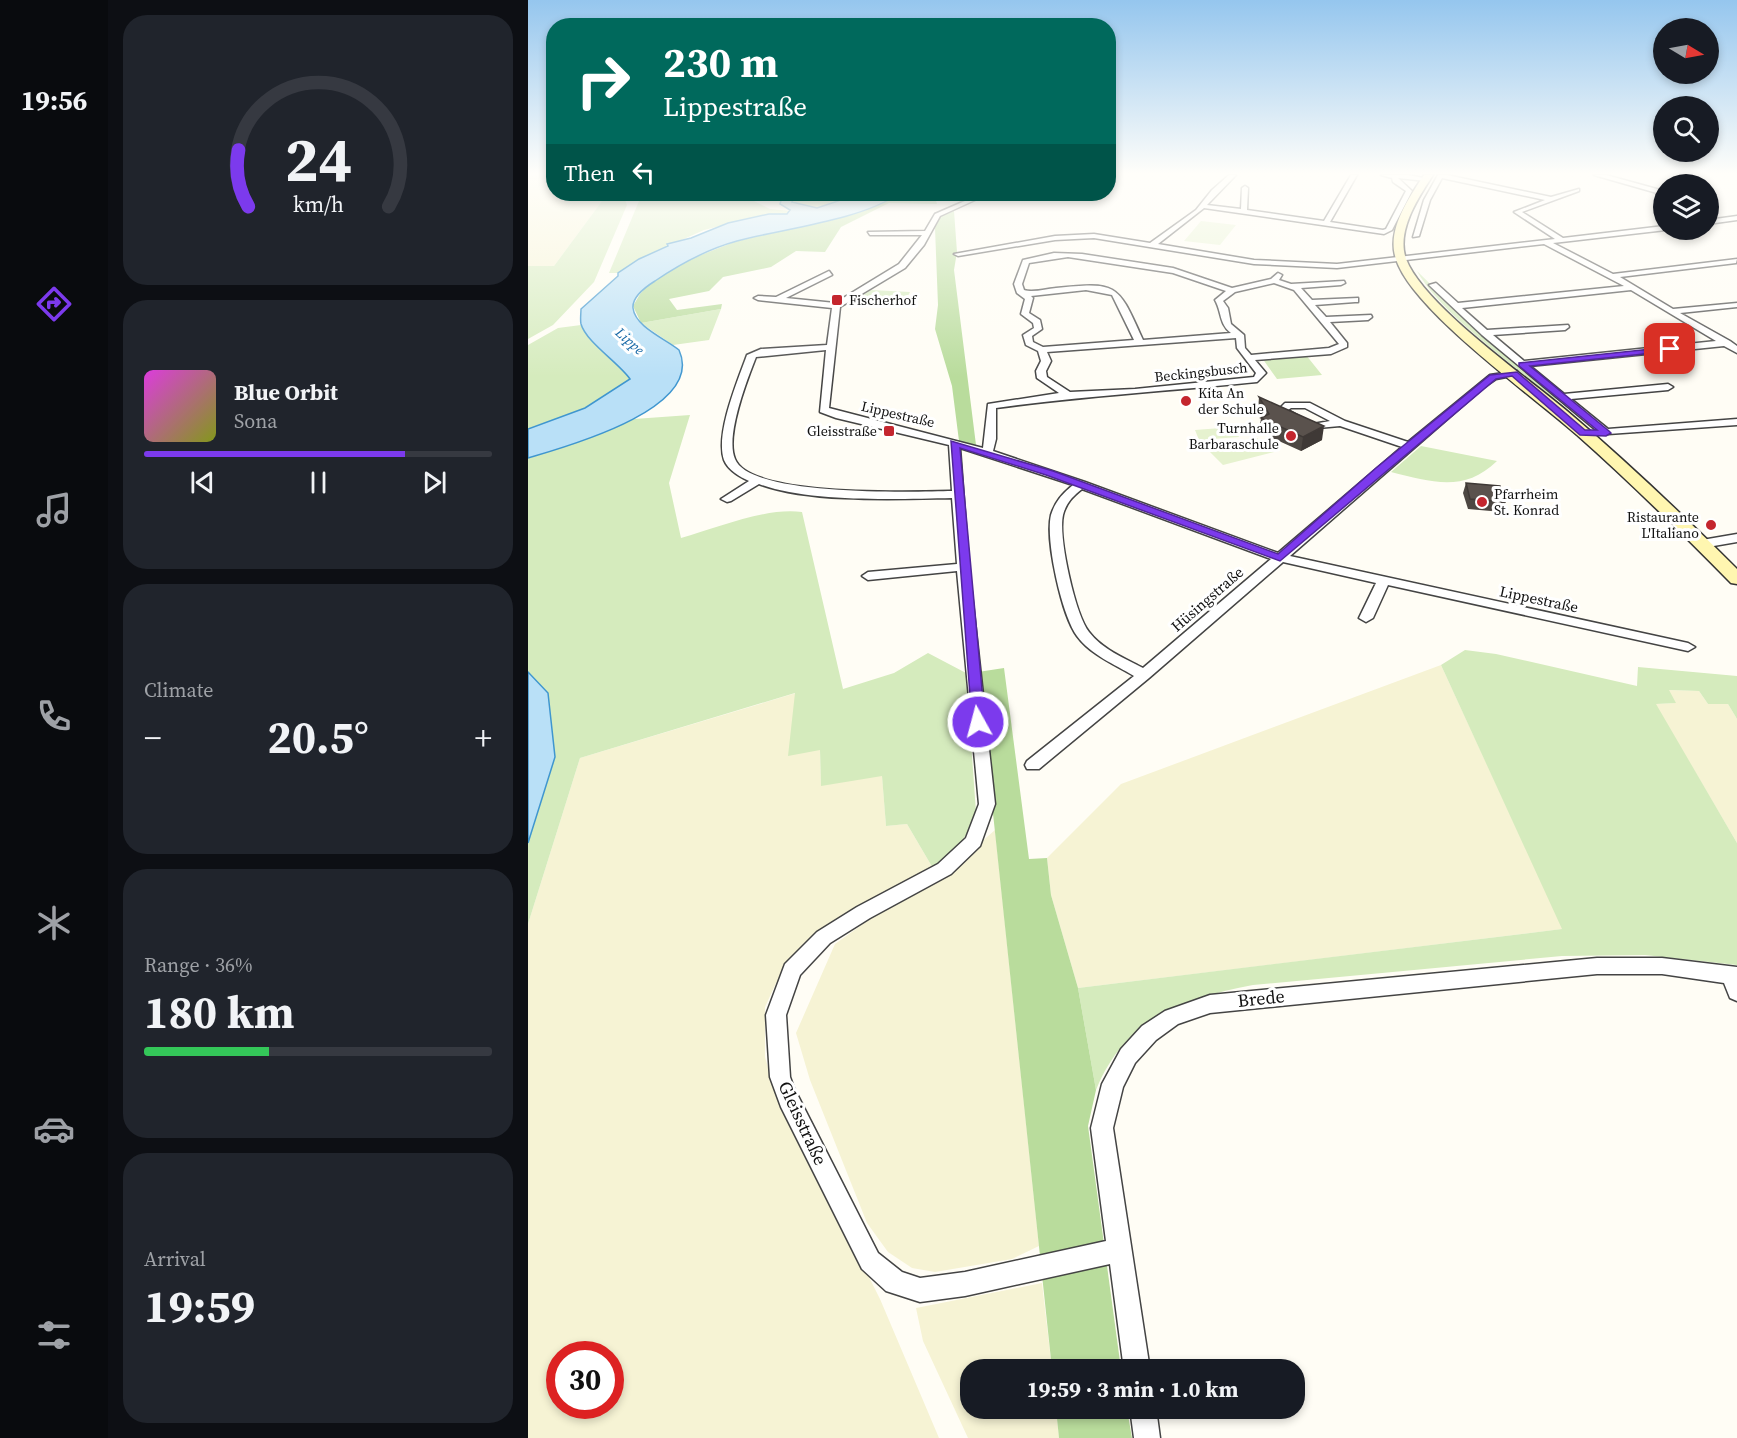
<!DOCTYPE html>
<meta charset="utf-8">
<style>
:root{--surface:#171b24;--page:#20242c;--text:#f1f3f6;--muted:#9ea1a6;--line:#363941;--accent:#7c3aed}
body{margin:0;font-family:"Source Serif 4",serif;background:var(--page);color:var(--text);height:100vh;display:flex;flex-direction:column;font-size:22px;white-space:nowrap}
*{box-sizing:border-box;margin:0}
p{font-size:20px;color:var(--muted)}
.icon{flex:none;width:33px;height:33px;fill:none;stroke:currentColor;stroke-width:2;stroke-linecap:round;stroke-linejoin:round}
.map{position:relative;flex:1;overflow:hidden}
.details{display:flex;flex-direction:column;gap:15px;padding:15px;background:#0d0f14;width:420px}
.details>*{flex:none}
.top-card{position:absolute;left:18px;top:18px;width:570px;height:183px;border-radius:24px;box-shadow:0 3px 9px #0003;background:#00695c;color:#fff;overflow:hidden}
.needle{width:39px;rotate:100deg}
.tools{position:absolute;left:1125px;top:18px;display:grid;gap:12px}
.tools a{display:grid;place-items:center;width:66px;height:66px;border-radius:50%;background:var(--surface);box-shadow:0 3px 9px #0003;font-size:30px}
.speed{position:absolute;left:18px;top:1341px;display:flex;gap:12px;font-size:30px;font-weight:700;text-align:center}
.speed>*{display:grid;place-content:center;width:78px;height:78px;border-radius:50%;background:var(--surface);box-shadow:0 3px 9px #0003;line-height:1}
.speed .limit{border:9px solid #d22;background:#fff;color:#111}
.pin{position:absolute;display:grid;place-items:center;width:51px;height:51px;color:#fff;margin:-26px;border-radius:12px;box-shadow:0 3px 9px #0006}
.me{position:absolute;width:66px;margin:-33px;rotate:353deg;stroke-linejoin:round;filter:drop-shadow(0 0 4px #0008)}
.turn{display:flex;align-items:center;gap:21px;height:126px;padding:0 18px;font-size:27px}
.turn .icon{width:78px;height:78px;stroke-width:2.5}
.turn b{display:block;font-size:42px;line-height:51px}
.then{display:flex;align-items:center;height:57px;padding:0 18px;background:#0003;gap:12px;font-size:22px}
.big{font-size:45px;font-weight:700;line-height:1.1}
.details .card{flex:1;display:flex;flex-direction:column;justify-content:center;gap:9px;min-width:0;padding:0 21px;border-radius:24px;background:var(--page)}
.details .dial{align-items:center;gap:0}
.dial svg{height:156px;overflow:visible;fill:none;stroke:var(--line);stroke-width:7;stroke-linecap:round;text-anchor:middle}
.dial text{fill:var(--text);stroke:none}
.song{display:flex;align-items:center;gap:18px}
.cover{width:72px;height:72px;border-radius:9px;background:linear-gradient(135deg,hsl(300 70% 55%),hsl(70 70% 35%))}
.played{height:6px;border-radius:3px;background:linear-gradient(90deg,var(--accent) 75%,var(--line) 75%)}
.keys{display:flex;justify-content:space-around;direction:ltr}
.heat{display:flex;justify-content:space-between;align-items:center;font-size:33px;direction:ltr}
.charge{height:9px;border-radius:4px;background:linear-gradient(90deg,#34c759 36%,var(--line) 0)}
.trip{position:absolute;left:432px;top:1359px;width:345px;height:60px;border-radius:24px;background:var(--surface);box-shadow:0 3px 9px #0003;font-weight:700;line-height:60px;text-align:center}
main{display:flex;flex:1;min-height:0}
.tab-bar{display:flex;flex-direction:column;width:108px;justify-content:space-around;align-items:center;background:#090b0e;color:var(--muted)}
.tab-bar .icon{width:42px;height:42px}
.tab-bar .on{color:var(--accent)}
.tab-bar b{font-size:27px;color:var(--text)}
.map>svg:first-child{display:block}
.farmland{fill:#f6f3d4;fill-rule:evenodd}
.green{fill:#d5ebbd}
.forest{fill:#b9dc9c}
.pitch{fill:#e6f2cf}
.water{fill:#b9e0f7;stroke:#3f96cf;stroke-width:1.5}
.lines{fill:none;stroke-linecap:round;stroke-linejoin:round}
.minor-casing{stroke:#444;stroke-width:3}
.secondary-casing{stroke:#333;stroke-width:3}
.minor{fill:#fff;fill-rule:evenodd}
.secondary{fill:#fff6b0;fill-rule:evenodd}
.wall{fill:#4d4742}
.shaded-wall{fill:#3f3936}
.building{fill:#5a524d;stroke:#3f3936;stroke-width:1.5}
.route{fill:#7c3aed;stroke:#51269a;stroke-width:1.5}
.poi-dot{fill:#c4262e;stroke:#fff;stroke-width:2}
.labels{text-anchor:middle;dominant-baseline:central;stroke-width:6;stroke-linejoin:round;paint-order:stroke}
.far-poi-label{font-size:14px;fill:#111;stroke:#fff;text-anchor:start}
.far-water-label{font-size:14px;font-style:italic;fill:#1768a6;stroke:#fff}
.far-street-label{font-size:14px;fill:#111;stroke:#fff}
.street-label{font-size:15px;fill:#111;stroke:#fff}
.near-street-label{font-size:18px;fill:#111;stroke:#fff}
</style>
<main>
<nav class="tab-bar">
<b>19:56</b>
<svg class="icon on" aria-label="directions" viewBox="0 0 24 24"><path d="M12 3l9 9-9 9-9-9zM9 14v-3h6M13 9l2 2-2 2"/></svg>
<svg class="icon" aria-label="music" viewBox="0 0 24 24"><path d="M9 18V5l10-2v13"/><circle cx="6" cy="18" r="3"/><circle cx="16" cy="16" r="3"/></svg>
<svg class="icon" aria-label="phone" viewBox="0 0 24 24"><path d="M5 4h4l2 5-3 2q2 4 5 5l2-3 5 2v4C11 20 4 13 5 4z"/></svg>
<svg class="icon" aria-label="climate" viewBox="0 0 24 24"><path d="M12 3v18M4 7l16 10M4 17L20 7"/></svg>
<svg class="icon" aria-label="car" viewBox="0 0 24 24"><path d="M5 17H2v-5l4-1 3-4h7l3 4 3 1v5h-3M9 17h6M6 11h13"/><circle cx="7" cy="17" r="2"/><circle cx="17" cy="17" r="2"/></svg>
<svg class="icon" aria-label="filters" viewBox="0 0 24 24"><path d="M4 7h16M4 17h16"/><circle cx="9" cy="7" r="2"/><circle cx="15" cy="17" r="2"/></svg>
</nav>
<section class="details">
<div class="card dial"><svg viewBox="0 0 100 80">
<path d="M14 69A42 42 0 1 1 86 69"/>
<path d="M14 69A42 42 0 0 1 9 40" stroke="#7c3aed"/>
<text x="50" y="56" font-size="32" font-weight="700">24</text>
<text x="50" y="72" font-size="11">km/h</text>
</svg></div>
<div class="card">
<div class="song"><i class="cover"></i><div><b>Blue Orbit</b><p>Sona</p></div></div>
<div class="played"></div>
<div class="keys"><svg class="icon" aria-label="previous" viewBox="0 0 24 24"><path d="M18 5L8 12l10 7zM5 5v14"/></svg><svg class="icon" aria-label="pause" viewBox="0 0 24 24"><path d="M8 5v14M16 5v14"/></svg><svg class="icon" aria-label="next" viewBox="0 0 24 24"><path d="M6 5l10 7-10 7zM19 5v14"/></svg></div>
</div>
<div class="card"><p>Climate</p>
<div class="heat"><a>−</a><b class="big">20.5°</b><a>+</a></div>
</div>
<div class="card"><p>Range · 36%</p><b class="big">180 km</b><div class="charge"></div></div>
<div class="card"><p>Arrival</p><b class="big">19:59</b></div>
</section>
<div class="map">
<svg width="1209" height="1438" viewBox="0 0 1209 1438">
<rect width="100%" height="100%" fill="#fffdf5"/>
<path class="farmland" d="M0,175H25L26,194H81L97,200L74,201L26,266H0Z
M913,665L1035,929L550,988L523,895L519,858L593,784Z
M1140,690L1171,691L1180,704H1200L1209,719V843L1127,704L1147,703Z
M268,693L292,750L293,785L354,775L358,826L379,824L406,870L305,922L275,944L248,983L237,1007V1057L246,1088L352,1299L411,1438H0V924L52,758ZM32,1354H82V1406H32Z
M467,830L511,1246L484,1259L407,1272L384,1268L360,1252L339,1223L282,1080L268,1033L307,944L342,919L412,878Z
M514,1283L524,1369L442,1370V1408L528,1409L531,1438H440L395,1341L388,1308Z"/>
<path class="green" d="M212,194L242,209L263,211L259,214H241L176,230L111,259L90,273H81L111,201Z
M269,194H331L289,208L264,202Z
M97,200L99,205L66,282L25,325L0,339V266H26L74,201Z
M889,271L947,328L1033,401L1025,398C988,367 911,312 889,271Z
M343,290L382,292L375,305H320Z
M193,309L181,340L145,345L113,323Z
M53,325C68,345 87,359 103,379L57,408L0,429V345L30,328Z
M778,355L794,375L749,379L734,358Z
M162,415L141,483L153,538C189,528 238,507 274,512L315,689L366,673L400,653L438,673L448,812C440,838 426,853 406,870L379,824L358,826L354,776L293,786L292,750L260,756L267,693L52,758L0,924V843L20,693L0,672V458L57,440L106,419Z
M893,446L969,461C936,493 904,482 863,472Z
M937,650L968,654L1109,686L1110,667L1209,676V719L1200,704H1180L1171,691L1141,690L1148,703L1128,704L1209,843V965L1117,955L1034,956L725,985C654,999 598,1017 568,1090L550,988L1034,929L913,665Z"/>
<path class="forest" d="M370,194H406L409,204L361,203L313,227L297,252L268,251L243,267L195,277L181,291L141,299L149,310L194,304L193,309L113,323L105,306L112,294L121,284L163,259L206,242L318,215Z
M426,211L429,252L426,270L448,445L431,441L424,386L407,329L410,305L407,228L412,217Z
M476,668L501,859L519,858L523,895L550,988L568,1090L560,1126L593,1369H524L450,672Z
M528,1409H599L604,1438H531Z"/>
<path class="pitch" d="M673,221L708,225L692,245L656,241Z
M706,427L711,437L671,440L667,430Z
M729,438L746,452L695,465L680,450Z"/>
<path class="water" d="M255,194H269L264,202L289,208L331,194H370C334,220 253,229 209,241C180,249 152,264 127,281C119,286 104,297 105,308C107,327 138,339 151,350C178,409 37,447 0,458V429L57,408L102,379C91,363 58,342 53,324C52,320 53,313 53,309L90,276V273L111,259L140,246L139,244L163,238L200,223L241,214H259L262,210L252,204Z
M0,672L20,693L27,757L0,843Z"/>
<g class="lines">
<g class="minor-casing">
<path id="minor" d="M701,175H708L679,205L713,209L714,188L717,186L720,188L719,210L796,221L823,175H829L802,222L855,230L858,229L878,191L865,182L864,178L853,175H880L901,179L898,181L870,178L884,191L864,230L856,234L676,208L630,244L726,260L809,264L1027,239L986,212L1017,200L914,178L902,200L891,236L885,237L896,200L910,175H919L1023,197L1051,189V191L994,212L1035,238L1136,226V230H1138L1025,243L1085,274L1209,259L1208,263L1092,277L1145,309L1209,303V307L1152,313L1202,341L1209,346V353L1196,346L1002,366L1036,394L1140,384L1145,387L1140,390L1043,399L1080,429L1209,419V425L1066,435L1065,433L1068,430L954,335L901,285L908,283L930,303L1096,286L1016,244L809,268L726,264L566,238L527,240L430,256L426,254L527,236L566,234L622,243L668,210L684,190ZM1103,290L1188,341L996,361L965,335L1037,330L1041,327L1040,325L959,330L934,308Z
M1066,175H1078L1136,191V195Z
M453,194H460L412,216L396,245L377,268L312,307L301,408L455,448L460,404L531,393L509,378L508,371L513,361L510,351L498,345L495,335L506,328L505,323L493,314L497,299L489,293L486,284L495,260L526,253L554,254L645,268L704,288L743,279L750,273L754,275L751,280L763,284L816,281L817,283L813,285L773,288L784,300L830,298V302H827L787,305L798,317L843,315L844,317L840,320L802,322L819,343V347L803,354L727,360L738,373L729,382C642,391 555,396 468,408V439L465,451L557,482L750,553L874,447L812,426L779,429L750,413L749,411L757,403H782L817,421L880,442L962,375L989,371V375L968,379L955,388L762,556L1160,643L1167,647L1160,651L860,585L845,618L838,622L831,618L848,583L755,562L621,678L511,769H499L497,765L499,761L606,676C586,664 563,655 549,636C534,616 517,540 523,515C527,502 534,494 545,485L432,448L441,567L467,804L452,846L423,874L342,918L302,943L272,975L258,1015L262,1077L266,1088L350,1253L374,1272L392,1278L437,1272L578,1241L563,1128L574,1084L593,1049L614,1026L637,1011L682,995L1069,958H1134L1209,967V1001L1202,998L1196,983L1134,974H1069L682,1013L650,1024L628,1040L607,1063L595,1087L585,1128L622,1370H596L582,1264L437,1296L392,1302L358,1291L334,1269L253,1107L242,1077L238,1015L257,964L289,932L329,907L410,864L438,838L451,804L429,571L340,580L334,576L340,572L429,564L424,498C370,499 281,503 231,484L203,501L199,502L193,499L221,481C212,477 200,470 196,460C187,434 210,380 219,355L233,349L299,345L304,308L230,300L226,298L230,296L248,297L301,271L304,275L258,298L307,303L371,264L394,235H342L340,232L397,231L407,214ZM540,257L645,273L698,291L687,300C694,312 691,324 703,333L615,340C590,285 591,281 528,288C518,289 505,293 496,290L494,284L501,263ZM746,283L766,290L811,344L801,348L723,355L717,348L716,335L703,324L700,308L695,301L707,292ZM558,290L584,295L606,340L515,347L505,342L504,336L514,329L512,320L501,313L505,298L503,296ZM708,338L709,348L728,373L726,377L607,389L542,392L519,377L518,371L523,361L519,352ZM298,350L292,412L308,418L421,445L424,491C386,492 222,497 207,459C197,436 219,380 228,357ZM763,408H777L802,421L785,424L760,410ZM554,489L743,559L615,668C596,658 574,649 561,632C547,614 530,537 535,515C538,503 545,496 554,489Z
M1209,216V220L1180,224V220Z
M1209,534V542L1174,548L1168,544L1174,540Z
M602,1408H628L632,1438H606Z"/>
</g>
<g class="secondary-casing">
<path id="secondary" d="M896,175H905C890,198 868,231 878,259C896,306 999,377 1039,411C1098,461 1154,514 1209,569V584L1203,583C1153,532 1102,482 1049,435C1005,396 884,310 868,259C858,230 881,198 896,175Z"/>
</g>
<use href="#minor" class="minor"/>
<use href="#secondary" class="secondary"/>
</g>
<path class="wall" d="M731,397L794,440L773,451L731,432L733,418V417L730,411Z
M938,483L977,502L974,512L940,509L935,493Z"/>
<path class="shaded-wall" d="M796,426L794,440L773,451L775,437Z"/>
<path class="building" d="M731,397L796,426L775,437L733,418L741,414Z
M938,483L972,486L977,502L942,499Z"/>
<linearGradient id="sky" x2="0" y2="1"><stop stop-color="#95c6ee"/><stop offset="0.46" stop-color="#fffefa"/><stop offset="1" stop-color="#fffefa" stop-opacity="0"/></linearGradient>
<rect width="1209" height="377" fill="url(#sky)"/>
<path class="route" d="M1142,347L1144,351L1002,366L1081,431L1083,433L1078,436L1052,435L984,376L968,379L752,561L518,475L432,448L457,722L450,726L444,722L423,441L525,471L750,554L848,468L962,375L989,372L1057,430H1069L991,366V363Z"/>
<g class="poi-dot">
<rect x="303" y="294" width="12" height="12" rx="3"/>
<circle cx="658" cy="401" r="6"/>
<rect x="355" y="425" width="12" height="12" rx="3"/>
<circle cx="763" cy="436" r="6"/>
<circle cx="954" cy="502" r="6"/>
<circle cx="1183" cy="525" r="6"/>
</g>
<g class="labels">
<g class="far-poi-label">
<text x="321" y="300">Fischerhof</text>
<text x="670" y="393">Kita An<tspan x="670" dy="16">der Schule</tspan></text>
<text x="751" y="428" text-anchor="end">Turnhalle<tspan x="751" dy="16">Barbaraschule</tspan></text>
<text x="349" y="431" text-anchor="end">Gleisstraße</text>
<text x="966" y="494">Pfarrheim<tspan x="966" dy="16">St. Konrad</tspan></text>
<text x="1171" y="517" text-anchor="end">Ristaurante<tspan x="1171" dy="16">L'Italiano</tspan></text>
</g>
<g class="far-water-label">
<text transform="translate(102 341) rotate(42)">Lippe</text>
</g>
<g class="far-street-label">
<text transform="translate(673 372) rotate(-6)">Beckingsbusch</text>
<text transform="translate(370 414) rotate(13)">Lippestraße</text>
</g>
<g class="street-label">
<text transform="translate(679 599) rotate(-41)">Hüsingstraße</text>
<text transform="translate(1011 599) rotate(12)">Lippestraße</text>
</g>
<g class="near-street-label">
<text transform="translate(733 998) rotate(-6)">Brede</text>
<text transform="translate(275 1123) rotate(65)">Gleisstraße</text>
</g>
</g>
</svg>
<div class="tools">
<a><svg class="needle" viewBox="-14 -14 28 28"><path d="M0-13l5 13h-10z" fill="#e53935"/><path d="M0 13l5-13h-10z" fill="#9ea1a6"/></svg></a>
<a><svg class="icon" aria-label="search" viewBox="0 0 24 24"><circle cx="10" cy="10" r="6"/><path d="M15 15l6 6"/></svg></a>
<a><svg class="icon" aria-label="layers" viewBox="0 0 24 24"><path d="M12 4l9 5-9 5-9-5zM3 14l9 5 9-5"/></svg></a>
</div>
<div class="speed"><div class="limit">30</div></div>
<div class="pin" style="left:1142px;top:349px;background:#d93025"><svg class="icon" aria-label="arrive" viewBox="0 0 24 24"><path d="M6 21V4h12l-3 4 3 4H6"/></svg></div>
<svg class="me" style="left:450px;top:722px" viewBox="-20 -20 40 40"><circle r="17" fill="#7c3aed" stroke="#fff" stroke-width="3"/><path d="M0-11L8 9 0 5-8 9z" fill="#fff"/></svg>
<div class="trip">19:59 · 3 min · 1.0 km</div>
<div class="top-card">
<div class="turn"><svg class="icon" aria-label="right" viewBox="0 0 24 24"><path d="M7 20v-9h11M14 6l5 5-5 5"/></svg><div><b>230 m</b>Lippestraße</div></div>
<div class="then">Then<svg class="icon" aria-label="left" viewBox="0 0 24 24"><path d="M17 20v-9H6M10 6l-5 5 5 5"/></svg></div>
</div>
</div>
</main>
